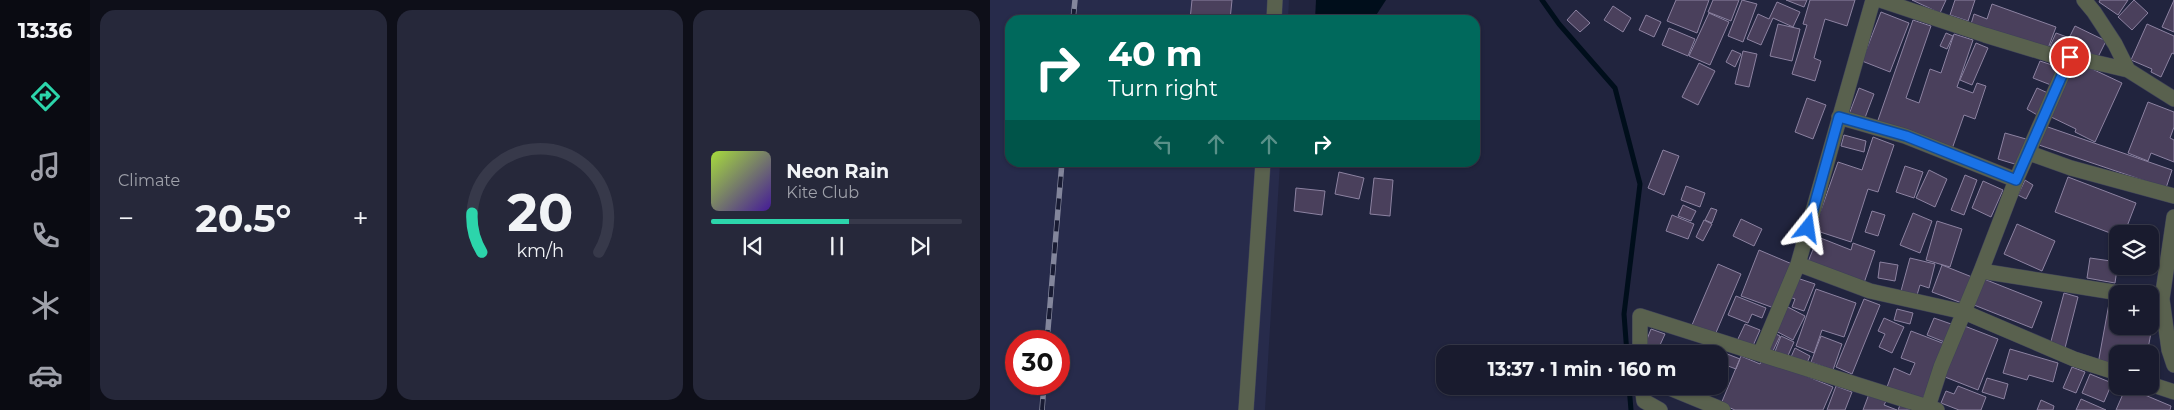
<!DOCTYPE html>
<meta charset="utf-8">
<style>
:root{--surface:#191b2e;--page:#26283a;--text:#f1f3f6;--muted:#9fa1aa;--line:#37394a;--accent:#2cd5ab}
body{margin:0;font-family:Montserrat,sans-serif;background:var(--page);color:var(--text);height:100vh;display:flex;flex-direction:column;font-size:19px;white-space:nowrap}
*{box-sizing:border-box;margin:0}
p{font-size:16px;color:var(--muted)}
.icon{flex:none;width:28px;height:28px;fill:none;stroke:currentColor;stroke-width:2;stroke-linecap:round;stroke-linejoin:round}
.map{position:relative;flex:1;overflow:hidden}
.details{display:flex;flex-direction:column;gap:10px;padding:10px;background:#0e0f19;width:900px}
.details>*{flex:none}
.hud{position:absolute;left:15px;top:15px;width:475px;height:152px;border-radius:15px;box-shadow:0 1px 4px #0004,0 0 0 1px var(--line);background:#00695c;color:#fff;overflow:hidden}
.controls{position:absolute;left:1119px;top:225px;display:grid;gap:10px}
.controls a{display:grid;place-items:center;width:50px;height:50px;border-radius:10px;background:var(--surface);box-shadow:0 1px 4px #0004,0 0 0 1px var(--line);font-size:25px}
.speed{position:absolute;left:15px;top:330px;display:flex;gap:10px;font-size:25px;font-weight:700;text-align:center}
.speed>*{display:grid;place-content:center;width:65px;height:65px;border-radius:50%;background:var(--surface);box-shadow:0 1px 4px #0004,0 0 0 1px var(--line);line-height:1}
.speed .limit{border:8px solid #d22;background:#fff;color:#111}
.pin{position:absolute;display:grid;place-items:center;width:42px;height:42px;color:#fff;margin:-21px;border:2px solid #fff;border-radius:50%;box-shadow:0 1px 5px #0007}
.me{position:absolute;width:55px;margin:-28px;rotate:15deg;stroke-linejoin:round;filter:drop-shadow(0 0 4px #0008)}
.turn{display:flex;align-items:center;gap:18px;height:105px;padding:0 20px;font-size:22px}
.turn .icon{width:65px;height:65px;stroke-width:2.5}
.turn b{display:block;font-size:35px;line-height:42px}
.lanes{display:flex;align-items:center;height:48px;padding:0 20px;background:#0003;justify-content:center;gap:25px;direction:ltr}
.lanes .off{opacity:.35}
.big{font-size:38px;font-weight:700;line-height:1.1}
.details .tile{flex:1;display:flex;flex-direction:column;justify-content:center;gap:8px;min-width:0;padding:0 18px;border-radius:15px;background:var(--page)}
.details .dial{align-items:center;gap:0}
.dial svg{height:130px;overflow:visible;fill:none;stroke:var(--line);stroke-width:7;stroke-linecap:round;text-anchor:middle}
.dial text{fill:var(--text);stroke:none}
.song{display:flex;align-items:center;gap:15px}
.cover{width:60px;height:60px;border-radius:8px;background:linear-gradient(135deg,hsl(80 70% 55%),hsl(260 70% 35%))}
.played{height:5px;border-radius:2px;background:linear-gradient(90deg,var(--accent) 55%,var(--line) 55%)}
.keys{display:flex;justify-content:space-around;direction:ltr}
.heat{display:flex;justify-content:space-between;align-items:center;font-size:28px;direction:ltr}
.details .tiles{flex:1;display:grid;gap:10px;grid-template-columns:repeat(3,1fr)}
.trip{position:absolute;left:446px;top:345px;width:292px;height:50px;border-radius:15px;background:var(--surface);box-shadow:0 1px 4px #0004,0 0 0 1px var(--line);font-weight:700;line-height:50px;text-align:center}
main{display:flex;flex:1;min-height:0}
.menu{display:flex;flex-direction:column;width:90px;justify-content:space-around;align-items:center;background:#0a0b12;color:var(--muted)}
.menu .icon{width:35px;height:35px}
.menu .selected{color:var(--accent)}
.menu b{font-size:22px;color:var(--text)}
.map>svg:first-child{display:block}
.built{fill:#272b4b;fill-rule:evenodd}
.water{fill:#000e1b}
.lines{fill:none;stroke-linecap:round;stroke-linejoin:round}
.stream{stroke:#000e1b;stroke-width:5}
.building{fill:#4a405c;stroke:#8c82a1}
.minor-casing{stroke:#3d4059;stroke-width:16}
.minor{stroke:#59614e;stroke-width:15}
.rail-casing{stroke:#83869c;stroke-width:5.5}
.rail{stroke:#181b33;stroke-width:4;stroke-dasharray:11;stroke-linecap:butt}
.route-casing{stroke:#114b97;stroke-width:12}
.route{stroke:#1a73e8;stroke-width:9}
</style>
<main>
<nav class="menu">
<b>13:36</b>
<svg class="icon selected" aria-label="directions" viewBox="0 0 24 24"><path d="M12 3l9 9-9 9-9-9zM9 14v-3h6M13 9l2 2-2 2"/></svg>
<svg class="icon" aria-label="music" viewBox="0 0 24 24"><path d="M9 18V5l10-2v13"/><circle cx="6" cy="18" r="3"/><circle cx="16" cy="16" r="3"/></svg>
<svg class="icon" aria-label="phone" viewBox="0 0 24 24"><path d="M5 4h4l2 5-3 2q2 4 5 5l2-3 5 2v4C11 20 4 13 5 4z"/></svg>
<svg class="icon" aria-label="climate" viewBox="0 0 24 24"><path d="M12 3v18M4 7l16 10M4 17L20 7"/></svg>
<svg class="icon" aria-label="car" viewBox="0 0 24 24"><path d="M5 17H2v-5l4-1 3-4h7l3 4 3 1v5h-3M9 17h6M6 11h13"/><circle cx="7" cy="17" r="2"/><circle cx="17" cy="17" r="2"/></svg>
</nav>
<section class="details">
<div class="tiles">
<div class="tile"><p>Climate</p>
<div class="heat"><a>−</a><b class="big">20.5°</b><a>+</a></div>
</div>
<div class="tile dial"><svg viewBox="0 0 100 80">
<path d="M14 69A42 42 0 1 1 86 69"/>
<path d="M14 69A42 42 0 0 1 8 45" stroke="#2cd5ab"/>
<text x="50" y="56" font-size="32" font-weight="700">20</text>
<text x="50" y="72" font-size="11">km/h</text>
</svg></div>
<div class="tile">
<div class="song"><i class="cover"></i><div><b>Neon Rain</b><p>Kite Club</p></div></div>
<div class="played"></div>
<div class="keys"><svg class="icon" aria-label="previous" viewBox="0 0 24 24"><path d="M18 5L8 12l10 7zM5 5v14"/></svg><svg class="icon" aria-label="pause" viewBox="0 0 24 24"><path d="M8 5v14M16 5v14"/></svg><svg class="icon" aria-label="next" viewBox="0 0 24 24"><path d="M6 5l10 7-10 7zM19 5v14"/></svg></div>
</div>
</div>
</section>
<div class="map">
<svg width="1184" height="410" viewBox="0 0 1184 410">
<rect width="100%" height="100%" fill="#21243e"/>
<path class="built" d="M0,0H299L298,20H20V162L290,163L275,410H0ZM26,341H69V384H26Z"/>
<path class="water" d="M326,0H396L383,20H325Z"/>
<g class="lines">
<path class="stream" d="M552,0L569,24L625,88L650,184L634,314L637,354
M639,386L641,410"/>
</g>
<path class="building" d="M202,0H242L240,20H200Z
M686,0H719L707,33L677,21Z
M723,0H749L741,21L718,12Z
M752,0L767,4L753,42L738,36Z
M796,0H817L814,7Z
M820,0H865L857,26L835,19L824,58L831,61L825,81L802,74L817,25L813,24Z
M922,0H956L950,13Z
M965,0H985L978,21L960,15Z
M1110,0H1138L1128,15L1109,2Z
M1144,0L1158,13L1142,30L1128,17Z
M1184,0V32L1172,27Z
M787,2L810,12L803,27L783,18L771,45L757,39L768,14L779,19Z
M1002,4L1066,27L1057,51L981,24L984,14L997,19Z
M623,6L641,18L633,32L614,20Z
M586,10L600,23L590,32L577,20Z
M891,12L919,23L900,72L872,61Z
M719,13L739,22L720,65L699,56Z
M656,15L671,22L664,37L649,30Z
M923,20L941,26L916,98L929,103L940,69L951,73L964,34L983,40L967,87L983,93L987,83L996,86L985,119L974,115L962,149L887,123Z
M788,24L810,29L802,61L780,56Z
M1157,24L1184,36V54L1182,53L1171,77L1161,72L1162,69L1141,60Z
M1085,26L1116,41L1108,57L1077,42Z
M679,28L705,39L698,56L672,45Z
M956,33L963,36L957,49L950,46Z
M1066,33L1077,37L1071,51L1060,46Z
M986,43L998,48L982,85L970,80Z
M742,50L751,54L745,67L736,62Z
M753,51L767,54L759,87L745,84Z
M1083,60L1132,83L1105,142L1085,132L1086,129L1057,115Z
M1050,61L1068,67L1061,85L1043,78Z
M709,63L725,71L708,105L692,97Z
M869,88L884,94L873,123L858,117Z
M1047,88L1060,94L1049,116L1037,109Z
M817,98L836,105L823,139L805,132Z
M1158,102L1184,112V127L1180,138L1184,140V162L1161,153L1158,161L1138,153Z
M1055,126L1182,170L1176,188L1049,145Z
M1015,133L1036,139L1028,165L1008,159Z
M854,135L876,141L874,152L851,146Z
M883,137L904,145L888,192L878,189L861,242L824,230L848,162L872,170Z
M673,150L689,156L674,195L658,188Z
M915,166L933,172L924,198L906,192Z
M939,170L957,179L945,207L926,198Z
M349,172L374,178L369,199L345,194Z
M975,175L987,180L974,215L961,210Z
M1078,177L1146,203L1134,234H1128V236L1065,212Z
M384,178L403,180L400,216L380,214Z
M1035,180L1043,185L1036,199L1028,195Z
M993,181L1013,190L1001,217L982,208Z
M696,186L715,193L710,207L691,200Z
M306,188L335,191L332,215L304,211Z
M693,205L706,211L701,221L688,216Z
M721,208L727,210L722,223L715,220Z
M882,211L895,215L888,236L875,232Z
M923,213L942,221L930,253L910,245Z
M682,215L704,224L698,239L676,231Z
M751,219L772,229L764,246L743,236Z
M714,220L722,224L713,241L706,237Z
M947,221L972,229L960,267L936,260Z
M1027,224L1065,241L1052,271L1014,254Z
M828,237L861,250L863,243L885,251L874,283L818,262Z
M769,250L802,264L784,308L751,296Z
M920,258L945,264L939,288L930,285L927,295L911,291Z
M1100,258L1128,262L1125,283L1097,278Z
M890,262L908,265L905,281L888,278Z
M728,264L751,274L725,335L702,325Z
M952,265L982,277L972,303L942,292Z
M804,277L825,284L814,311L802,307L805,299L797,296Z
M994,279L1052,302L1042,328L984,305Z
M826,289L866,303L854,337L832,330L824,353L806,346Z
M1074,293L1088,297L1075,348L1060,345Z
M746,296L776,308L772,318L762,314L758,323L738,315Z
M1120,298L1128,299V326H1160V305L1166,306L1157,354H1128V367L1108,364Z
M874,299L890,305L862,374L846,367Z
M794,305L815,316L803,340L782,329Z
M907,309L923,313L920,324L904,320Z
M894,318L914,327L902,353L889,347L895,334L888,331Z
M944,318L964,325L957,343L937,335Z
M755,324L770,330L762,348L747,341Z
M972,325L1008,339L988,390L955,377Z
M661,329L675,334L670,345L692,354L652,352Z
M921,331L955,344L932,401L897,387L904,368L920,375L925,363L911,358Z
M782,332L790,336L782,353L774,349Z
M791,336L804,342L796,360L784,354Z
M831,336L852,344L843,370L821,362Z
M722,348L750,359L746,369L730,363V354H720Z
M805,348L820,356L816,365L801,357Z
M1020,349L1068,363L1063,382L1039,375L1037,380L1013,373Z
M751,356L770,364L773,358L843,387L833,410H745L731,404Z
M1082,367L1095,372L1086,393L1073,388Z
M1100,374L1122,383L1114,402L1092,393Z
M997,378L1018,384L1014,399L992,392Z
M846,386L862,392L855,410H837Z
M968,386L996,397L991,410H969L951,403L956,391L964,394Z
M1136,387L1181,406L1180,410H1126Z
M879,394L896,401L894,405L907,410H873Z
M1091,399L1116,410H1086Z
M1051,400L1064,406L1063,410H1047Z
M910,405L922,410H908Z"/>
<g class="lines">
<g class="minor-casing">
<path id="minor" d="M883,0L808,264L880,291L974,312L1084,359L1128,373
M890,0L995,35L1061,55L1095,60L1138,70
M1094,0L1104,12L1125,44L1138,70L1184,99
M284,20L285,0
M1080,57L1026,180L991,271L1136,294
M849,117L915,136L1026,180
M1039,153L1081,168L1184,196
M1184,217L1172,299L1179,350L1184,365
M650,354V316L947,410
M770,354L808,264
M1160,384L1184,392
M652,386L654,401L670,410
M675,386L733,410
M256,410L273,162
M937,410L951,367L991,271"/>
</g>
<use href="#minor" class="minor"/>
<g class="rail-casing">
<path id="rail" d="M83,20L85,0
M57,341L72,162
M52,410L54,384"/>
</g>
<use href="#rail" class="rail"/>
</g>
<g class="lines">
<g class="route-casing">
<path id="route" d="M818,228L849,117L916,136L1026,180L1080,57"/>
</g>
<use href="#route" class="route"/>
</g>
</svg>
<div class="controls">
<a><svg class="icon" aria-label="layers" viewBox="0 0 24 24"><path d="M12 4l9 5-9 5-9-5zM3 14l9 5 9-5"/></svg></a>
<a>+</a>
<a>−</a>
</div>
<div class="speed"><div class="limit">30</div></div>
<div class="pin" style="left:1080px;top:57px;background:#d93025"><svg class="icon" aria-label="arrive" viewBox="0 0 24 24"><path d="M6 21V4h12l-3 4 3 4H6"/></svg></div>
<svg class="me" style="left:818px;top:228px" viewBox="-20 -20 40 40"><path d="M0-17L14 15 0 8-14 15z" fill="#1a73e8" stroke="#fff" stroke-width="4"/></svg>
<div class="trip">13:37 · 1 min · 160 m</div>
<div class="hud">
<div class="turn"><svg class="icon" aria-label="right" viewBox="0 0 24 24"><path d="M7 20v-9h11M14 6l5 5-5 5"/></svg><div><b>40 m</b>Turn right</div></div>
<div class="lanes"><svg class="icon off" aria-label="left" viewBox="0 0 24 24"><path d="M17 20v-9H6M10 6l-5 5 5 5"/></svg><svg class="icon off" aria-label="ahead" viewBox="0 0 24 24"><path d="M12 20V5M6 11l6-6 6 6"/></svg><svg class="icon off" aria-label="ahead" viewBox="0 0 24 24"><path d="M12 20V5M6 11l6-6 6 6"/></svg><svg class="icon" aria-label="right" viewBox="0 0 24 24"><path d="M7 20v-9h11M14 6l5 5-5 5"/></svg></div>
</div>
</div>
</main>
